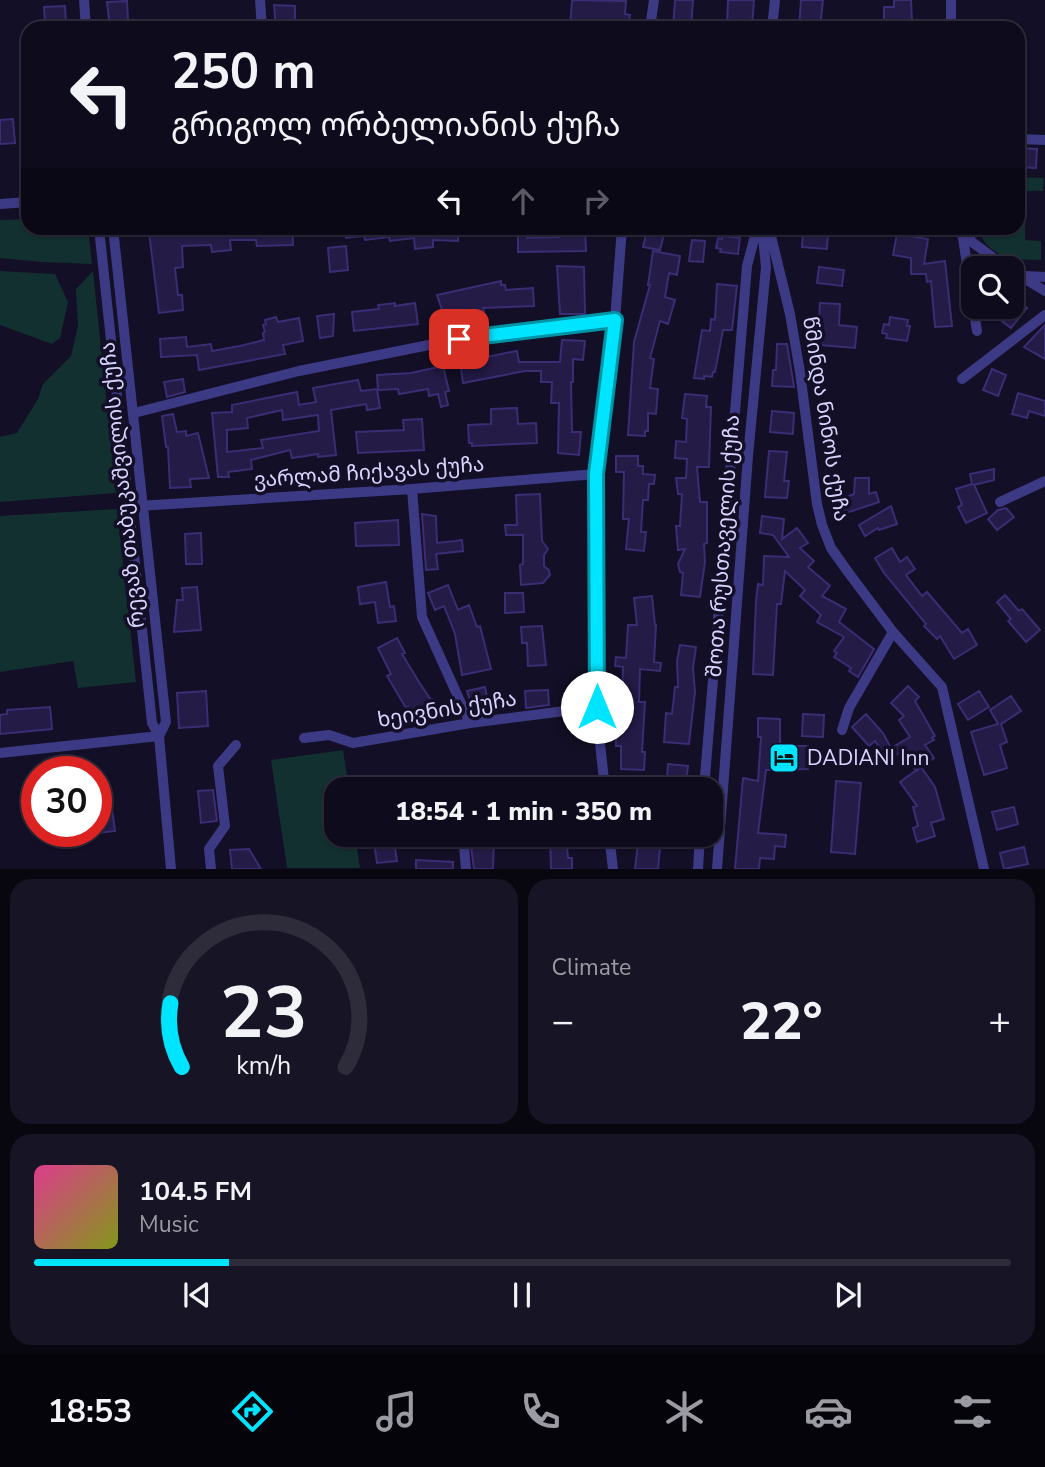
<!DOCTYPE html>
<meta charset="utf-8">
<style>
:root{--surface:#0e0b1c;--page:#171425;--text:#f1f3f6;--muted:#9b9ba3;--line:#2e2b3b;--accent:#00e5ff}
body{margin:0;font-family:"Nunito Sans","Noto Sans Georgian",sans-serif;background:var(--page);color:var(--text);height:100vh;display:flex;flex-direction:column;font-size:26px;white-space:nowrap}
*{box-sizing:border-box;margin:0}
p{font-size:23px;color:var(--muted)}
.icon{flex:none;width:38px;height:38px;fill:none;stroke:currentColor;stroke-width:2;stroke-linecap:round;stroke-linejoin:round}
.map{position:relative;height:869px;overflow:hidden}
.panel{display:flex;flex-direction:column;gap:10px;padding:10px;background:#08060f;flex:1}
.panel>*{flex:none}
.guide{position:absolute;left:21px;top:21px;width:1004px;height:214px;border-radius:21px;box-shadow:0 2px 5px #0004,0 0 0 2px var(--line);background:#0e0b1c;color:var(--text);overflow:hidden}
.controls{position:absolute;left:961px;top:256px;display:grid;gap:14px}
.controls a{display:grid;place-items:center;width:63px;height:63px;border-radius:14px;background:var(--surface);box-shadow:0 2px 5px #0004,0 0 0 2px var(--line);font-size:35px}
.speed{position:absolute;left:21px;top:756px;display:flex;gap:14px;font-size:35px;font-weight:700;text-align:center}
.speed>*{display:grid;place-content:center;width:91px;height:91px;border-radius:50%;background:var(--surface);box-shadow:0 2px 5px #0004,0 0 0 2px var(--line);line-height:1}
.speed .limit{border:10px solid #d22;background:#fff;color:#111}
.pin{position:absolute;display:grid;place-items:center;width:60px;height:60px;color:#fff;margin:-30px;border-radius:14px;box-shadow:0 4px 10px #0006}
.me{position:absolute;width:77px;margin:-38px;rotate:0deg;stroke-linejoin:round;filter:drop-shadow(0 0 5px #0008)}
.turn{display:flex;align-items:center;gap:24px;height:147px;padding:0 35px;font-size:32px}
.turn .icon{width:91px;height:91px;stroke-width:2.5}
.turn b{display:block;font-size:49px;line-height:60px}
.lanes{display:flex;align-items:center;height:66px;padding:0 35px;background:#0003;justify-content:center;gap:35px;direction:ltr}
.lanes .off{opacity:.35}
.big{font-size:52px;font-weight:800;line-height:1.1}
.panel .card{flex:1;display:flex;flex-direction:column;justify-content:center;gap:10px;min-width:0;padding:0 24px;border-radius:21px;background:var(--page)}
.panel .dial{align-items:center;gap:0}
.dial svg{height:182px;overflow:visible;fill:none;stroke:var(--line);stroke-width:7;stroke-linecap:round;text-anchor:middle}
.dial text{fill:var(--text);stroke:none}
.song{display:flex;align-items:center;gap:21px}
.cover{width:84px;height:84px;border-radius:10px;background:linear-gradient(135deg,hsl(330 70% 55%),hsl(70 70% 35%))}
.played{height:7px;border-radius:4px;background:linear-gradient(90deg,var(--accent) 20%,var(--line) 20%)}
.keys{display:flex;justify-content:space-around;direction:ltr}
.heat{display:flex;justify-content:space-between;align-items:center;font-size:38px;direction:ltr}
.panel .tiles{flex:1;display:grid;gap:10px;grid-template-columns:1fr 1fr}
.card:last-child{grid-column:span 2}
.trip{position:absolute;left:324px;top:777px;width:399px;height:70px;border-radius:21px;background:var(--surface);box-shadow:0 2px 5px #0004,0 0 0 2px var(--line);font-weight:800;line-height:70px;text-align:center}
.tab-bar{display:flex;height:112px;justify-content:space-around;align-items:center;background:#06040b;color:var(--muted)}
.tab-bar .icon{width:49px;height:49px}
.tab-bar .current{color:var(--accent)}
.tab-bar b{font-size:32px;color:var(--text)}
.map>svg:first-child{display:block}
.green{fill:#12302f}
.building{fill:#241b47;stroke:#3b2d73;stroke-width:2;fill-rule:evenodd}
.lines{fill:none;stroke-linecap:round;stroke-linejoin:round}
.minor{stroke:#3d3a85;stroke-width:10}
.route-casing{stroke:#0095a6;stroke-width:18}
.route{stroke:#00e5ff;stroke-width:12}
.labels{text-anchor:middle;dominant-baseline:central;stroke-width:7;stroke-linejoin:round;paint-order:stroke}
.street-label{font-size:21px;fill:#d9d4ff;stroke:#130f26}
.poi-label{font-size:21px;fill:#d9d4ff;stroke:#130f26;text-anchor:start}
</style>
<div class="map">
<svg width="1045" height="869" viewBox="0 0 1045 869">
<rect width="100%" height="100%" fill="#130f26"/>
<path class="green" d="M1019,177L1044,178L1043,191H1026L1025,240L1041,241V260C1011,259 990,259 977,228H1018Z
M28,219V228H88L92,264L42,262L0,258V220Z
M0,271L55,274L68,302L60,338L52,344L0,325Z
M93,271L116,493L0,502V437L17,433L38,399L43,384L71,356L78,326L76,289Z
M117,509L136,682L78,688L73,661L0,672V516Z
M343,750L349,789H336V835H355L360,868H287L271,760Z"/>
<path class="building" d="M572,0L626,1L625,14L630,15L628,28H570Z
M675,0H693L691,28H673Z
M728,0H754L752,27L727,25Z
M801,0H823L820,28H799Z
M894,0H911L912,22H899V28H870V20H884V7H894Z
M127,1L128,21L137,20L138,28H110L107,2Z
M274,5L295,6V28H276Z
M65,6L66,23L45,25L44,7Z
M13,119L15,143L0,144V120Z
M1018,148L1037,149L1036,168L1018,167Z
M184,228H292L293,245L257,246L256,240H230L231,250L212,252L211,245L182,246L183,267L175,268L178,295H182L183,310L159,313L149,232Z
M345,228H458V241L433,240V247L415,249L414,238L390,241L389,237L365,240L364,236L346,238Z
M559,229H585L586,251L518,252V234H527V238L559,237Z
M647,230L664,234L660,250L643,247Z
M803,231L828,232L827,249L802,247Z
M897,234L928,239L924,264L945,261L952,326L935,327L931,281L927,282L926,274H911V258L893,255Z
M722,236L740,238L738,254L720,252L721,249L716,248L718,238L722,239Z
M692,240L705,241L703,262L689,261Z
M346,246L348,270L330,272L328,248Z
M653,251L680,256L677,275L669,273L665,297L675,300L668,324L660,321L650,358L654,359L650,388L658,389L656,414L648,413V431H645V436L628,435L634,342L650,285H648Z
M557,266L584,267L585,314H560Z
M819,267L844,270L842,286L817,283Z
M501,281V285H505L506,290L533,288L534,306L483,308L484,312L464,315L463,310L444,316L437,295Z
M717,284L737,286L732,330H723L715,372H713L712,377L704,376V379L694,378L702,330L710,331L711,319L715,320Z
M1012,296L1027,308L1011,328L982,306H1012Z
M395,303V306L415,303L418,324L354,331L352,312L379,309L378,305Z
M820,303L840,304L839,325L857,327L855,348L820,345L822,318H819Z
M334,314L333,336L320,338L317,316Z
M276,317L278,322L299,318L303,341L283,345L285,354L199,370L197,355L161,357L160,339L186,337L187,347L211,344L212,351L240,346L264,340L263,333L265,332L263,325L266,324L265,320Z
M890,317L908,320L907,326H910L907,341L886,338L887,334L882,333L884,324L889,325Z
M1045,325V359L1024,347Z
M562,340L585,341L583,360L573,359V382H571L572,432H581L579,455L558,453L559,403H551L552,382H541V371H525L463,383L460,362L517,351L519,362H560Z
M777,344H787L794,387L772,386L773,370H776Z
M443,366L449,391L445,392L448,405L441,407L438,394L429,396L428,389L399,394L398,389L378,390L377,375L411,373Z
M992,369L1006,375L998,396L983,390Z
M183,379L185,392L167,397L164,382Z
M358,380L361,391L377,389L380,408L367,410L366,404L331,410L336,455L318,457V454L292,458L290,450L251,460L252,469L228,472L229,477H218L212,413L232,412V405L297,392L299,405L316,402L313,388ZM282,410L283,420L318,415L319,431L261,440L263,448L227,452V430L248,428L247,418Z
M1018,393L1045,401V416L1029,411L1027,418L1012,414Z
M685,394L707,396L706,407H711L709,467H697L700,502H707V543L704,544L705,562L700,597L681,595L683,573L680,572L678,564L685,549L678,550L676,526H680L682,494H678L676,478H686L687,459L675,458L676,441L686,442L687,419L682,418Z
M517,408L518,424L536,423L537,443L472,446V443H469L468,425L491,424V409Z
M772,411L794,413L793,434L770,432Z
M173,414L177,432L186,431V436L198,433L209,478L190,479L191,487L170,488L168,447H166L162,416Z
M422,419L424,450L358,453L356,432L404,430L403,420Z
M769,451L787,452L784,481H789L787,498L765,497Z
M616,456H638V466H643V474L655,475L654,484H649L648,500H643L641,532H646L644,551L626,549L629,519H623L624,472H616Z
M994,469V480L974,485L987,513L966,523L958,507L962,505L956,489L972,484L970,474Z
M855,478H869V494L876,492L879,502L846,513L841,499L854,494Z
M540,494L542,541L548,549L544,555V566L549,570L550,575L543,583L521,585L520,565L523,564V535H506L505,525H517L516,495Z
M891,506L897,524L879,530L878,528L865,536L859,525Z
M1006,508L1014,517L997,530L988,519L998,510Z
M422,514L436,516L437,543L462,540L463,551L436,554L438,569L426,570Z
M762,516L784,519L782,539L797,528L808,543L800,548L814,561L808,567L830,586L822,596L846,609L839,622L874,649L858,677L849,671L851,668L834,657L837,653L834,651L844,637L817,622L821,615L800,596L805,590L785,571L781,604H777L773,675L753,674L756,601L758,584L763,585L764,556L789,557L773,535L760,533Z
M398,520L399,545L356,546L355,523Z
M201,533L202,564H186L185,534Z
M892,548L900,562L907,557L915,569L906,575L922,596L927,592L962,633L968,629L977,645L954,659L940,636L937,639L924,626L926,624L884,573L875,558Z
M386,582L390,607L394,606L396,621L378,623L375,602L360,604L358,587Z
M448,585L458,610L469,605L477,627L480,626L491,669L462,675L455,634L444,606L435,610L428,593Z
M197,587L201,630L174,632L177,600H183L182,588Z
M505,593H523L524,612L505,613Z
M1005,595L1019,611L1022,609L1040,630L1026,642L1008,621L1011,619L997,602Z
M652,596L655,625H656L654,662L661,663L660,671L640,669L639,702H645L642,752H645L644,770L621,769V746H616V731L621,732L623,667L615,666L616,657L626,658L628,625H637L634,598Z
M542,626L546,665L528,666L527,643H522L521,627Z
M397,638L405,653L402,654L419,682L431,700L433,699L440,715L415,724L408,707L406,708L387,676L391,674L378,648Z
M680,645L696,647L693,668L695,692L689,744L664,742L666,713L672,714L675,687H678L677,661Z
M908,686L919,697L915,701L935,736L932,738L934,740L925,745L934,758L916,771L902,751L888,760L875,741L869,746L852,727L866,714L883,733L891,748L910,737L899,720L904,716L891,703Z
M485,687L490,711L474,714L467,691Z
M548,690L549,705L526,708L525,691Z
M206,691L208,726L179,728L177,693Z
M979,691L989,707L968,720L958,704Z
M1011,696L1021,711L1001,724L1007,742L1000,745L1007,768L984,775L971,732L998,724L990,710Z
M50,707L52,729L0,734V715L7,714V710Z
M803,714L824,715L823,737L802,736Z
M758,718L780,719V746H808V769L766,770L758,833L786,835L785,847L775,846L774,859L760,858L759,869H735L743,778L758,781L761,737H758Z
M668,764L688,766L686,782L677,781L676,789H666Z
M921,767L935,787L944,819L931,823L935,836L917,842L913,828L918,826L913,807L917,806L900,782Z
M836,781L861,783L855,854L831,852Z
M213,790L217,821L201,823L198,791Z
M1014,807L1018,824L997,830L992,812Z
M112,809L115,831L99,833L96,811Z
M373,835H393L397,861L377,863Z
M550,835H566L568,858H572V869H551Z
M639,835L661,837L658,869H635Z
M494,838L493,869H474L470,839Z
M1024,847L1028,864L1004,869L1000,853Z
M249,849L261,869H232L230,850Z
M416,860L453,862V869H416Z"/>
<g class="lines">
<path class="minor" d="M84,0L86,28
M260,0L262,28
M951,0V28
M650,28L654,0
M772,28L775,0
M1018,139L1045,140
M0,204L28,202
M99,228L152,723L159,736L171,869
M113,228L166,722L159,736
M769,228L790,314L800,372L817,504L822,525L831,548L848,572L893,632L942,687L984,869
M959,228L963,238L973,304
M965,230L972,242L1007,268
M1012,271L1045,291
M1025,276L1045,277
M973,306L977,331
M962,379L1045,315
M134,413L299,371L459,339L615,320
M412,489L422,617L470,723
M1000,502L1045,481
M138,506L412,489L596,474
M842,730L849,708L893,632
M304,738L329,735L353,743L470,723L596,707
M0,753L159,736
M605,789L596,707V474L615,320L622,228
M704,789L747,266L757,228
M609,835L613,869
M464,846L466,869
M211,869L209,849L225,826L218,766L236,745
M698,869L700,835
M717,869L748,456L766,267L762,228"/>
</g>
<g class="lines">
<g class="route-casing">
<path id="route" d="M459,339L615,320L596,474L597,707"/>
</g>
<use href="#route" class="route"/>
</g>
<defs>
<g id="hotel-square" transform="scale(1.575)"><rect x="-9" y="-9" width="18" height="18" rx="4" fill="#00e5ff" stroke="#130f26"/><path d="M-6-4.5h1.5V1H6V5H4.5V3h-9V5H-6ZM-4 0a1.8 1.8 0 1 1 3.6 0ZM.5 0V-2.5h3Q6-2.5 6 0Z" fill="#111"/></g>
</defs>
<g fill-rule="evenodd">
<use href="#hotel-square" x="784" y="758"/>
</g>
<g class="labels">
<g class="street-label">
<text transform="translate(826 419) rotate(81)">წმინდა ნინოს ქუჩა</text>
<text transform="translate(369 472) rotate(-4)">ვარლამ ჩიქავას ქუჩა</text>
<text transform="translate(122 485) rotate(-96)">რევაზ თაბუკაშვილის ქუჩა</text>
<text transform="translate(723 546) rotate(-86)">შოთა რუსთაველის ქუჩა</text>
<text transform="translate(447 709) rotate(-9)">ხეივნის ქუჩა</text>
</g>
<g class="poi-label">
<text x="807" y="758">DADIANI Inn</text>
</g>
</g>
</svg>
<div class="controls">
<a><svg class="icon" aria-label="search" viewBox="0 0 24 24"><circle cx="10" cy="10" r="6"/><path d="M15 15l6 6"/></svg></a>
</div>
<div class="speed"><div class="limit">30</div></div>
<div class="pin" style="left:459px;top:339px;background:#d93025"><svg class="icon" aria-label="arrive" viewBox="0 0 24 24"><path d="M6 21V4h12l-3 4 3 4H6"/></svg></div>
<svg class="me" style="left:597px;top:707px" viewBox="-20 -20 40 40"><circle r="19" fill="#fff"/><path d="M0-13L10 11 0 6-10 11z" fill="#00e5ff"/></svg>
<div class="trip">18:54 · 1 min · 350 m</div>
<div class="guide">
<div class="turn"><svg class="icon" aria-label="left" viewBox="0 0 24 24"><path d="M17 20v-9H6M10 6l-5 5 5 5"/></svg><div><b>250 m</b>გრიგოლ ორბელიანის ქუჩა</div></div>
<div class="lanes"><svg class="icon" aria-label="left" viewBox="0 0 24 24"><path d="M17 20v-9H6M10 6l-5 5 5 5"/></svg><svg class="icon off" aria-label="ahead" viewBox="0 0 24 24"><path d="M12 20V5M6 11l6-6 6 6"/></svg><svg class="icon off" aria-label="right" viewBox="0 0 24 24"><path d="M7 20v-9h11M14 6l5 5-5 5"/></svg></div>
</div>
</div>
<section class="panel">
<div class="tiles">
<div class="card dial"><svg viewBox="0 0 100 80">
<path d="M14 69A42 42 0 1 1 86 69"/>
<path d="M14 69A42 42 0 0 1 9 41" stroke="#00e5ff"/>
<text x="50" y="56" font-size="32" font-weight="700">23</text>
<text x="50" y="72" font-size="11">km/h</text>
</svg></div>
<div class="card"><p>Climate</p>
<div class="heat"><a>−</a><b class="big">22°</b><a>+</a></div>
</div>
<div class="card">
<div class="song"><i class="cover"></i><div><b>104.5 FM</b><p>Music</p></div></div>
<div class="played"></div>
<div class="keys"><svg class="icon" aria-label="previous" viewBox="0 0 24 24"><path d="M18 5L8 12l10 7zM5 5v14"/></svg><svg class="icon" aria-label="pause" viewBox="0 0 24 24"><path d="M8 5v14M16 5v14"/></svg><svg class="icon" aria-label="next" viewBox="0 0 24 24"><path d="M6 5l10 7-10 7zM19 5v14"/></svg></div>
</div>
</div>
</section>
<nav class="tab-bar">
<b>18:53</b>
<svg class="icon current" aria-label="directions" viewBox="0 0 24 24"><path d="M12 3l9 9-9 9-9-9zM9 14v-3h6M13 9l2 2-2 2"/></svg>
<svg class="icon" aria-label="music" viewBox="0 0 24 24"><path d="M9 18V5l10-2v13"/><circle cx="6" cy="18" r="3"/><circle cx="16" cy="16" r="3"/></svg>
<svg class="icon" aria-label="phone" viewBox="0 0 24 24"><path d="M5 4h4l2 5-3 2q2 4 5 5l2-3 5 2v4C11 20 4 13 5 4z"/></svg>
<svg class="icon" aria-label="climate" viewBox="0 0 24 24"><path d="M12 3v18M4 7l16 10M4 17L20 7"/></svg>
<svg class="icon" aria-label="car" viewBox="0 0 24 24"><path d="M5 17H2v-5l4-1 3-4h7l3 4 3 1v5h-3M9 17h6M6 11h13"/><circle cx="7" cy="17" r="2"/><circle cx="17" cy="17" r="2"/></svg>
<svg class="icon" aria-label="filters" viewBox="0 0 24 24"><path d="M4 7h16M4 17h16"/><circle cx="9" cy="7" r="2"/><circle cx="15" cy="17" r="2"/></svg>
</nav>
